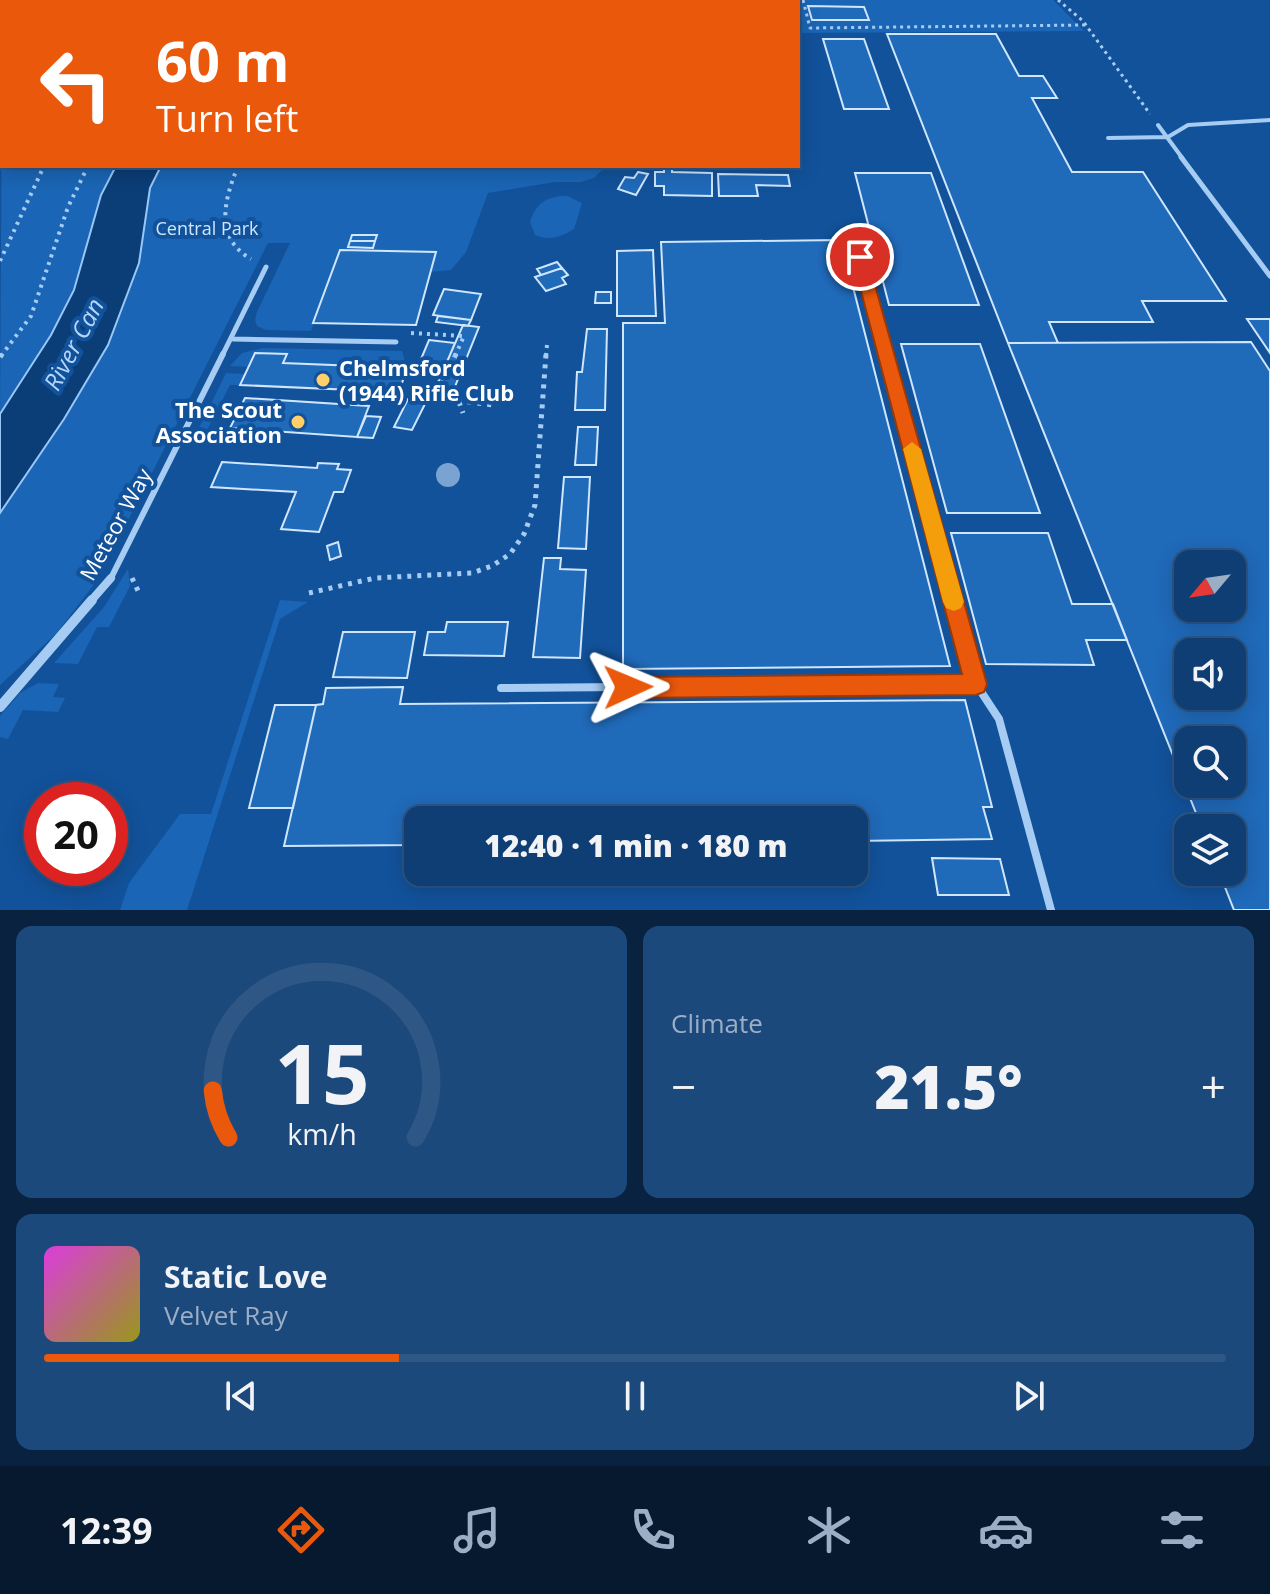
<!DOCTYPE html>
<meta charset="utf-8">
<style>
:root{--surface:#0e3e74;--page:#1c497c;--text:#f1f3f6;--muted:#9baec5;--line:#2e5786;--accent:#ea580c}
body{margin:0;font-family:"Open Sans",sans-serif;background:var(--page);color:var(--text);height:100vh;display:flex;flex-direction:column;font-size:30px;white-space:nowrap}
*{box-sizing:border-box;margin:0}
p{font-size:26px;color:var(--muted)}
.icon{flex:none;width:44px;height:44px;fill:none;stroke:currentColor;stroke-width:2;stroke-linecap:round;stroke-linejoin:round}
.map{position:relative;height:910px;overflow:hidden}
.panel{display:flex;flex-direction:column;gap:16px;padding:16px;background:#082240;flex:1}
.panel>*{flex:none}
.guide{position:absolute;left:0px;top:0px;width:800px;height:168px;box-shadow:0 4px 20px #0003,0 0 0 2px var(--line);background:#ea580c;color:#fff;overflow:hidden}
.needle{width:52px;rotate:241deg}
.tools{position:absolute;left:1174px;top:550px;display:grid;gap:16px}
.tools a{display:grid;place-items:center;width:72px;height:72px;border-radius:16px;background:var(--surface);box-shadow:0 4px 20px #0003,0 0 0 2px var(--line);font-size:40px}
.speed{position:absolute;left:24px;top:782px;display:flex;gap:16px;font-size:40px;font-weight:700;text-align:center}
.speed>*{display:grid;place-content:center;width:104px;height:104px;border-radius:50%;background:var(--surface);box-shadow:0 4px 20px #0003,0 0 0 2px var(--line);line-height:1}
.speed .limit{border:12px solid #d22;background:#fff;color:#111}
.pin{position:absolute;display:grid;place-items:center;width:68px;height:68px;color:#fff;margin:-34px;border:4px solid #fff;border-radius:50%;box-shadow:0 2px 8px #0007}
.me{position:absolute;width:88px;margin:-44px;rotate:89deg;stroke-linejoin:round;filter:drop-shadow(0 0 6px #0008)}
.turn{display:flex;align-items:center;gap:28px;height:168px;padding:0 24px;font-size:36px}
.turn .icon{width:104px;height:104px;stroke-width:2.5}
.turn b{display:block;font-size:56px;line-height:68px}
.big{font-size:60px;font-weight:800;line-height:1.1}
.panel .card{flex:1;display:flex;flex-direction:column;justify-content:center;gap:12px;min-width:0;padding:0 28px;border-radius:16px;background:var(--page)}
.panel .dial{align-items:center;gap:0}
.dial svg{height:208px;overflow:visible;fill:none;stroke:var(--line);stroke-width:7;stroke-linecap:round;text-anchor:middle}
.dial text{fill:var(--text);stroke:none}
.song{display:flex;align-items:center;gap:24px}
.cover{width:96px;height:96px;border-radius:12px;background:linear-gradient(135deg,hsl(300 70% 55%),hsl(60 70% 35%))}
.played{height:8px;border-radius:4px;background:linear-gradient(90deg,var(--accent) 30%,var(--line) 30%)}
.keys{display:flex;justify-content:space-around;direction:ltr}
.heat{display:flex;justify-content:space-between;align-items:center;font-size:44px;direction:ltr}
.panel .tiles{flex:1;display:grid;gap:16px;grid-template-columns:1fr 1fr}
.card:last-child{grid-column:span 2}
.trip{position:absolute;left:404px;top:806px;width:464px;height:80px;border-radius:16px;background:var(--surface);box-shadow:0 4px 20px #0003,0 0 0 2px var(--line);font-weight:800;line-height:80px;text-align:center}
.tab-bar{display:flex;height:128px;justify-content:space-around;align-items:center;background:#06192e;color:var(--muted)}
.tab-bar .icon{width:56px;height:56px}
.tab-bar .active{color:var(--accent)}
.tab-bar b{font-size:36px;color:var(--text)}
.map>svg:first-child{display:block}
.green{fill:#1a65b5}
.water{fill:#0b3d77;stroke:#99c7f7;stroke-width:2}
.building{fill:#206aba;stroke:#cfe6fd;stroke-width:2;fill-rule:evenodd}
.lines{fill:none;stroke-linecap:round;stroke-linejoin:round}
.path-far2{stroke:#a7ccf4;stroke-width:3;stroke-dasharray:3 4;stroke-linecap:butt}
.path-far1{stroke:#a7ccf4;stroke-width:4;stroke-dasharray:3 5;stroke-linecap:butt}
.path{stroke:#a7ccf4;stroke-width:5;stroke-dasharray:4 6;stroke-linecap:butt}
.service-far3{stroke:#a7ccf4;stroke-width:4}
.service-far2{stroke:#a7ccf4;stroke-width:5}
.service-far1{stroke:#a7ccf4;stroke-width:6}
.service{stroke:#a7ccf4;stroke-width:8}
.minor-far1{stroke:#a7ccf4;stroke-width:8}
.minor{stroke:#a7ccf4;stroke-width:10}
.tree{fill:#7aa3d1}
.route{fill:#ea580c;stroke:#983908;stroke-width:2}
.slow{fill:#f59e0b}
.poi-dot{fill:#ffcf69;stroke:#12529b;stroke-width:3}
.labels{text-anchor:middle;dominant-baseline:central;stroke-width:8;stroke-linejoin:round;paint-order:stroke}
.far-park-label{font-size:18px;fill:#cfe6fd;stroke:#12529b}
.poi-label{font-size:22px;font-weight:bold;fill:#fff;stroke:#12529b;text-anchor:start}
.street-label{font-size:22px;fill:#fff;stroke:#12529b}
.water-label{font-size:24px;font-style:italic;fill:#b3d6fa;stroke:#12529b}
</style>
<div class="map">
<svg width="1270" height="910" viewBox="0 0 1270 910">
<rect width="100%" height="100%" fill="#12529b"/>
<path class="green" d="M0,0H246L2,2L0,66Z
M284,0H1053L1084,31L798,33V2Z
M2,81V166H116C96,206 90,249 73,290C56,335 26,375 0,414Z
M162,166H495L497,170H602L594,178L581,182H555L488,193L466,252L451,270L430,272L435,252L341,250L311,331L266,330L257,326L255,320L257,312L290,243H268L99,578L56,634L0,685V513L64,419L108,345L139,263L150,188Z
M567,196L582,203L574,229C561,237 549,241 535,235L530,222C536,203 547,196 567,196Z
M263,348L402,351L407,368L283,363L286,354L255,353L248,367L230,366L242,353Z
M226,373L245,374L240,385H230L207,430H198Z
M128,569L130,586L109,627H97L78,664L54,663L104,607Z
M280,600L308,602L280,619L187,910H120L129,883L180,814H211Z
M38,683L59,684L53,697L65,698L58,712L23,710L8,739L0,737V716L20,693Z"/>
<path class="water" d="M116,166H161L150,188L139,263L108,345L64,419L0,513V414L51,335L74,290L101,195Z"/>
<path class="building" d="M808,6L864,7L869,20H812Z
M887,34H996L1019,76H1043L1057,98H1032L1072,172H1143L1226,301H1142L1153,322H1049L1058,343H1008Z
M823,39H864L889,109H844Z
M664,169H672V172L712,173V196L664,195V186H655V172H664Z
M638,172L648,174L636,195L618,189L625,177L634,178Z
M855,173H931L979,305H889Z
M718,174L788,175L790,186L756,185L758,196H719Z
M352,235H377L375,241H350Z
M841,240L950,666L623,669V323H665L661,242Z
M350,241H375L373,248L348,247Z
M340,250L436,252L416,325L313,323Z
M653,250L656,316H617V251Z
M557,262L562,268L541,275L537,269Z
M562,268L568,275L562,278L566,284L546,291L535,277Z
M444,289L481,294L471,320L433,315Z
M596,292H611V303H595Z
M438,316L471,320L468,326L436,322Z
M1247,319H1270V353Z
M463,325L479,327L454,389L436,387Z
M587,329H607L605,410H575L577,372H582Z
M429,340L455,343L442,374L416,371Z
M1251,342L1270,371V910H1234L1219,872H1232V828H1202L1008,343ZM1188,564H1232V608H1188ZM1188,652H1232V696H1188ZM1188,740H1232V784H1188Z
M901,344H980L1040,513H947Z
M255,353L287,354L283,363L407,368L399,392L377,391L375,397L350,396L352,390L240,385Z
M245,398L369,406L357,437L230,428Z
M408,399L426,402L412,430L394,427Z
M366,416L381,417L373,438L357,437Z
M578,427H598L596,465H575Z
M222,462L317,468L318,463L339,464L337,469L351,470L343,492H334L319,532L281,529L296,492L211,487Z
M564,477H590L586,549L558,548Z
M951,533H1048L1072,604H1113L1127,640H1086L1094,665L986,664Z
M338,542L341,556L330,560L327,546Z
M544,558H561L560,569L586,570L580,658L533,657Z
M447,622H508L504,656L424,655L428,632H445Z
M343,632H415L407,678L333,677Z
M403,687L400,704L965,700L992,807H983L992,839L854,841V820H418V845L284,846L316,705L323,704L326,688Z
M275,705H316L293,808H249Z
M932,858L1000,859L1009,895H938Z"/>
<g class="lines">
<path class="path-far2" d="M803,0L810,28L1086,25
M1058,0L1083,21L1150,114
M127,2L130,0"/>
<path class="path-far1" d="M238,166C224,200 214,238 251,259
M0,261L44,166
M411,333L464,336L455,356
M1,356L31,316L68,207L88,166
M546,356L547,345"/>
<path class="path" d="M456,354L436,398L494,405
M0,357L2,354
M489,394L494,404
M459,402L463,413
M132,578L140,595
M309,593L375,578L472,573L492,566L510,554L524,534L535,505L546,354"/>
<path class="service-far3" d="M1158,125L1183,159
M1108,138L1168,137L1188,125L1270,120"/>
<path class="service-far2" d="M1181,157L1270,276
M853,233L886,356
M233,339L396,342
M222,356L266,267"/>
<path class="service-far1" d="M886,354L954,602
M111,578L223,354"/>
<path class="service" d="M953,600L976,684L999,719L1051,910
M501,688L976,684"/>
<path class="minor-far1" d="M90,602L111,578"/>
<path class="minor" d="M0,707L92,600"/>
</g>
<circle class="tree" cx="448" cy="475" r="12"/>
<path class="route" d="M860,253L867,257L987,684L984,692L976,695L628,698L620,695L617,687L620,680L628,677L962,674L852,257Z"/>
<path class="slow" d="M912,442L921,449L964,602L961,608L954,611L946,608L943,602L903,449Z"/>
<g class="poi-dot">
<circle cx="323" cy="380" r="8"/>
<circle cx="298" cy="422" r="8"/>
</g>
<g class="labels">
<g class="far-park-label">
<text x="207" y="228">Central Park</text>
</g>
<g class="poi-label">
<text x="339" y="367">Chelmsford<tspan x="339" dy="25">(1944) Rifle Club</tspan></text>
<text x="282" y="409" text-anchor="end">The Scout<tspan x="282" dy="25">Association</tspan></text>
</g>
<g class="street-label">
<text transform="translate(115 524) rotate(-61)">Meteor Way</text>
</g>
<g class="water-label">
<text transform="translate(73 344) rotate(-62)">River Can</text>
</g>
</g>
</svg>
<div class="tools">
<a><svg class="needle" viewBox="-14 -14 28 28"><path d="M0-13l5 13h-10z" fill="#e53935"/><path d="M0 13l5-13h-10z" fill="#9baec5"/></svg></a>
<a><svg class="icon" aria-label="sound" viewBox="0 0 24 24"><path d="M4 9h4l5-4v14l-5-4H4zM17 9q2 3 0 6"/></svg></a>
<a><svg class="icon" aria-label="search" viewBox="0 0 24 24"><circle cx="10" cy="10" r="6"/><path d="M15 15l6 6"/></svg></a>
<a><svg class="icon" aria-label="layers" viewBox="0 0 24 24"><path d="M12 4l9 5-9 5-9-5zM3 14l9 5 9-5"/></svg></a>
</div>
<div class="speed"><div class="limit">20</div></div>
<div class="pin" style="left:860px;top:257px;background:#d93025"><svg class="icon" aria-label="arrive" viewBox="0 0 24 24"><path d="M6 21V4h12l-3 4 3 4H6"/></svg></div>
<svg class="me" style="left:628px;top:687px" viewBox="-20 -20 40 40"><path d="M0-17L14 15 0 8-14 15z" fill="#ea580c" stroke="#fff" stroke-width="4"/></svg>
<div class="trip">12:40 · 1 min · 180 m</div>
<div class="guide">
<div class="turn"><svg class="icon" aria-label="left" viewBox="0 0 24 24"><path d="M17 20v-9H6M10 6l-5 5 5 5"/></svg><div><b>60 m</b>Turn left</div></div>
</div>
</div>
<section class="panel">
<div class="tiles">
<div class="card dial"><svg viewBox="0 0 100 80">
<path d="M14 69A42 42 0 1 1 86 69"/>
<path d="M14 69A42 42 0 0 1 8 51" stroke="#ea580c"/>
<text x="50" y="56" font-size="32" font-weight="700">15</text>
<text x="50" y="72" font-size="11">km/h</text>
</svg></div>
<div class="card"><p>Climate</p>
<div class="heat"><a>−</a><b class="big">21.5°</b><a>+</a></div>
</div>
<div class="card">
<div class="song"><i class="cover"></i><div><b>Static Love</b><p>Velvet Ray</p></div></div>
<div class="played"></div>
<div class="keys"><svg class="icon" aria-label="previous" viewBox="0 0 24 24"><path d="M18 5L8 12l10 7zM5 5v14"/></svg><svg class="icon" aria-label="pause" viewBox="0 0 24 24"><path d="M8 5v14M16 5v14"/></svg><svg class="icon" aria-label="next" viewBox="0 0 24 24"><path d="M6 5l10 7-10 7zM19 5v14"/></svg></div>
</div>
</div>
</section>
<nav class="tab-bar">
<b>12:39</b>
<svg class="icon active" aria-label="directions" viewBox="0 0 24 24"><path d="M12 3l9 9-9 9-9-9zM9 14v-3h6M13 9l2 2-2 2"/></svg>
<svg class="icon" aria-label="music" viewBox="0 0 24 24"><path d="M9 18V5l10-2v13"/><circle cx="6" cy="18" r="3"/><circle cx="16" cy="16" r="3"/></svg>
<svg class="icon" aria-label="phone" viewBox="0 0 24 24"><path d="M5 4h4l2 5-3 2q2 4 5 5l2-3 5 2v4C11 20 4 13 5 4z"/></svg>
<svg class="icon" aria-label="climate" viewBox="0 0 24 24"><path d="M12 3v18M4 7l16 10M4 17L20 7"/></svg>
<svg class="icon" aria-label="car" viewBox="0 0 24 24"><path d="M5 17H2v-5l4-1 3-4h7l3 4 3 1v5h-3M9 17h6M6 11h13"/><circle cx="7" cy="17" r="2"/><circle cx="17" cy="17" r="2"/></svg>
<svg class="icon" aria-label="filters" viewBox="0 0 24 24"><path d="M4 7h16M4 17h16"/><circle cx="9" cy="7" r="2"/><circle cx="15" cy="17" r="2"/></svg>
</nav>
